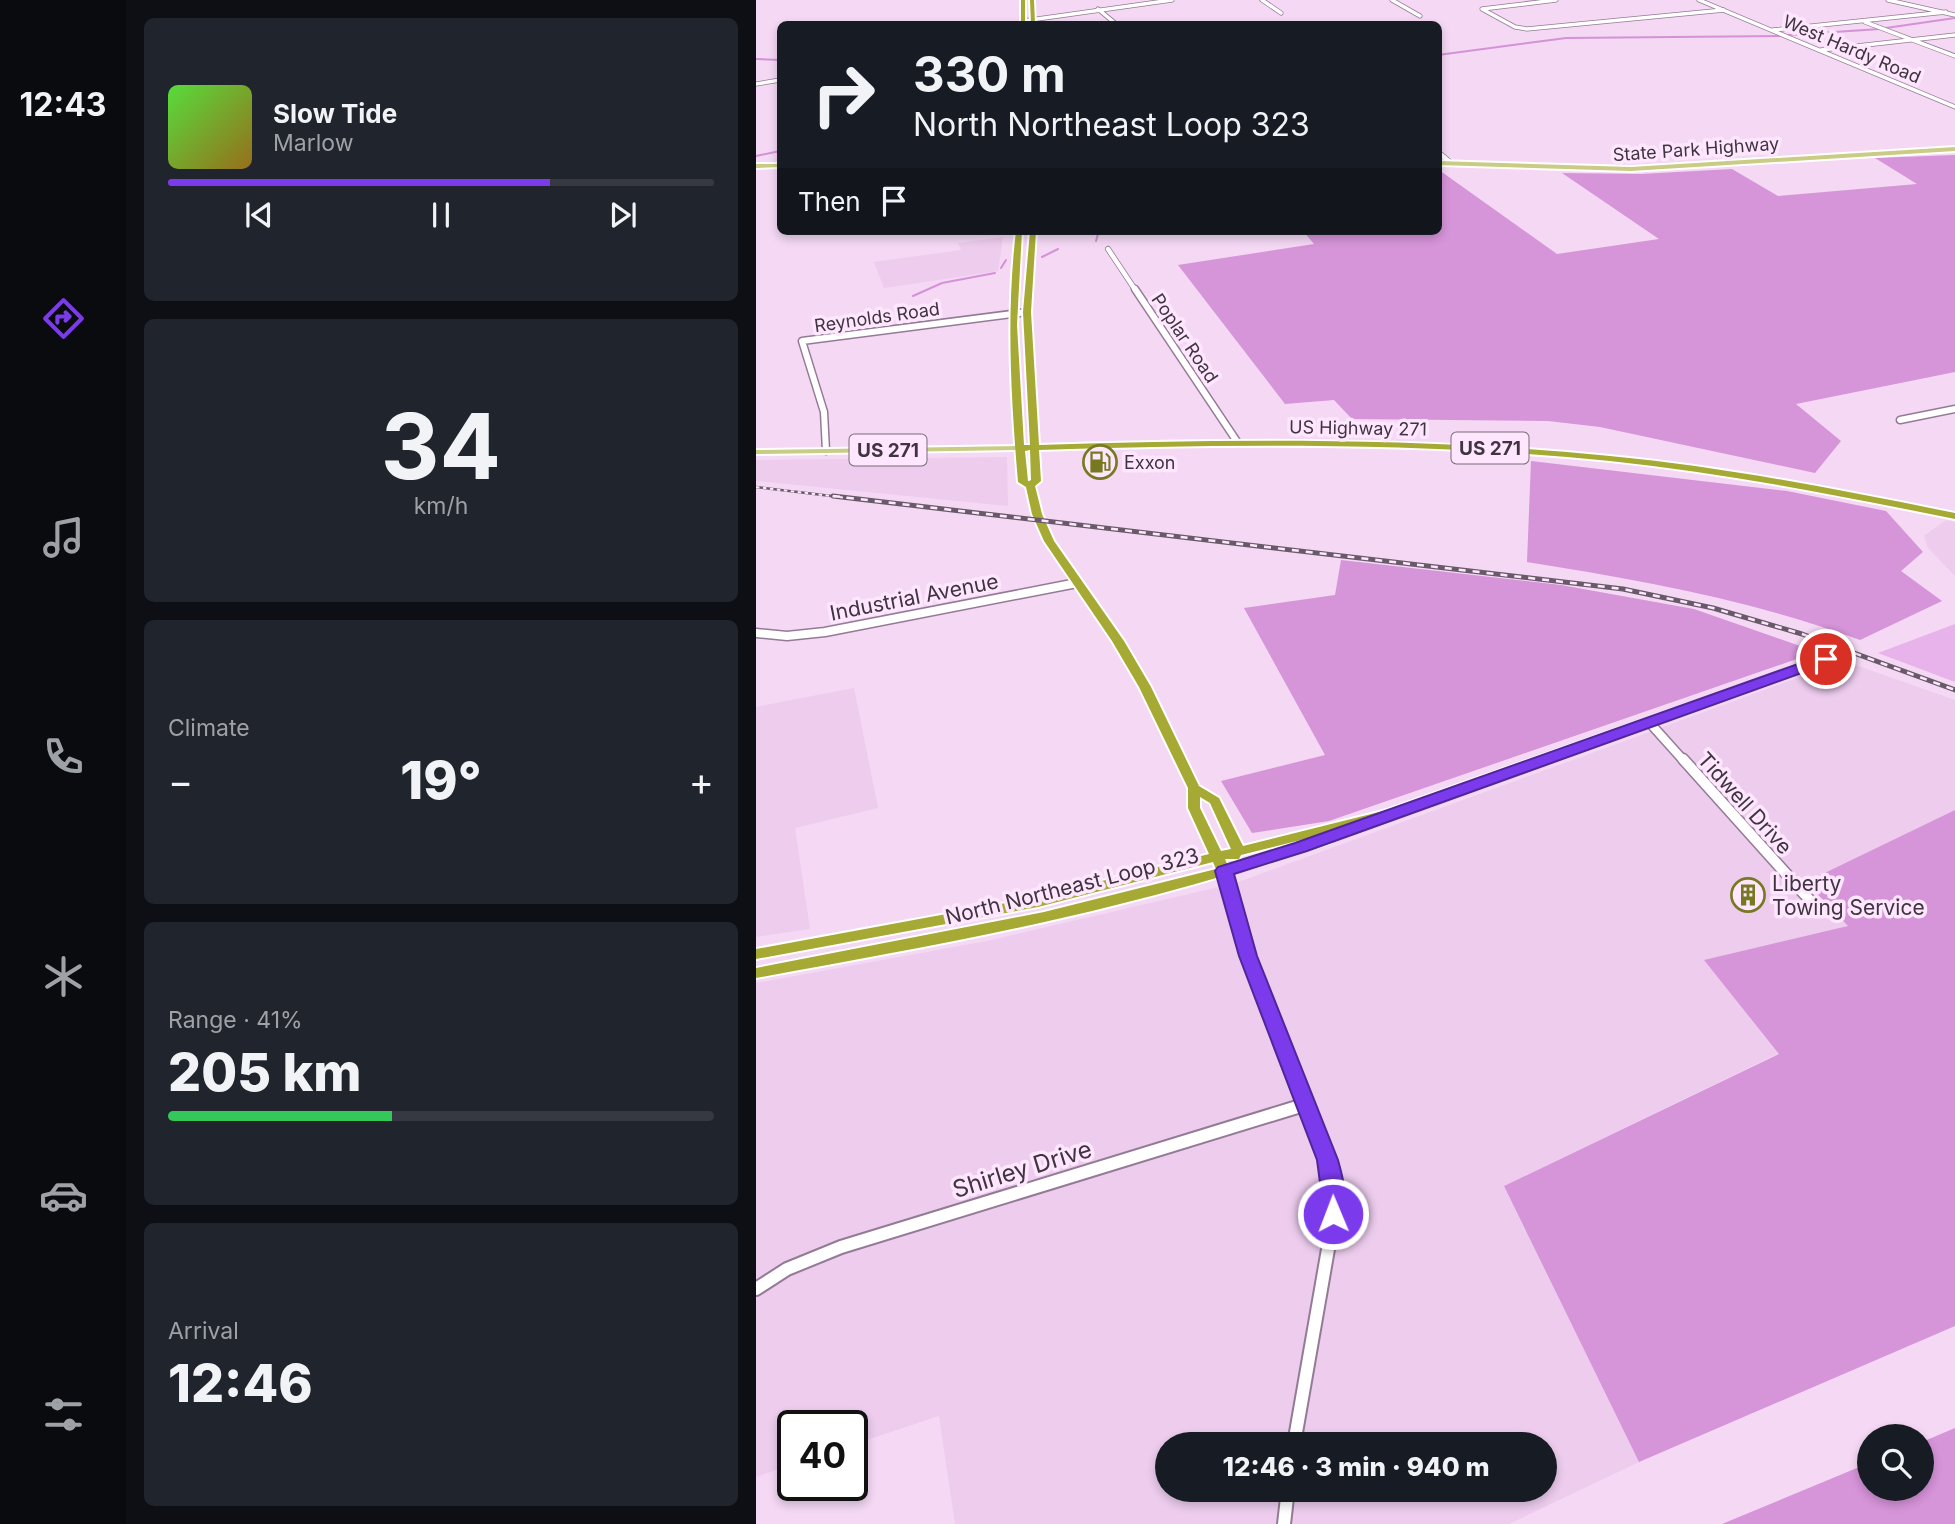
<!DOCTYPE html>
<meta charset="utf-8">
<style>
:root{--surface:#171b24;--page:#20242c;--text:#f1f3f6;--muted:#9ea1a6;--line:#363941;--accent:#7c3aed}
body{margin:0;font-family:Inter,sans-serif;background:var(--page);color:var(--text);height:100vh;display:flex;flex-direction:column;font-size:26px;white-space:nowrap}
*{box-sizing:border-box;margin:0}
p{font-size:23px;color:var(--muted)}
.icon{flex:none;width:38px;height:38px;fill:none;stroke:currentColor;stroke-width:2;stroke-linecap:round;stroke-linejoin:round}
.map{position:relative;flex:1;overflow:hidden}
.side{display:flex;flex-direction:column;gap:18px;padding:18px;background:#0d0f14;width:630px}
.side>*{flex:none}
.guide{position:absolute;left:21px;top:21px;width:665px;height:214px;border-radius:10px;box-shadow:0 4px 10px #0003;background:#171b24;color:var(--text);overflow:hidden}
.controls{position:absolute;left:1101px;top:1424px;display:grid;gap:14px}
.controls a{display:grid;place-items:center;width:77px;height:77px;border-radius:50%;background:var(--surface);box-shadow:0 4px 10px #0003;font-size:35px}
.speed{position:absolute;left:21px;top:1410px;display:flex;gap:14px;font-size:35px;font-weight:700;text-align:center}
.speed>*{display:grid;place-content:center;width:91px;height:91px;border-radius:50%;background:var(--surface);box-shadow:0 4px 10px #0003;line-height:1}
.speed .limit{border:4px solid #111;border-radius:10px;background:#fff;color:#111}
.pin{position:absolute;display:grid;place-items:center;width:60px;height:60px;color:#fff;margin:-30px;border:4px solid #fff;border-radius:50%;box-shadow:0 2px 7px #0007}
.me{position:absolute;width:77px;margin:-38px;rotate:359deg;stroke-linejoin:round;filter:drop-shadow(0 0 5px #0008)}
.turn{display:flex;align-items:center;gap:24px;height:147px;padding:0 21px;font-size:32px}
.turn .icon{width:91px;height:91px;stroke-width:2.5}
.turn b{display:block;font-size:49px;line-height:60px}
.then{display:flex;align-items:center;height:66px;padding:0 21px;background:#0003;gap:14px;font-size:26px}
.big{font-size:52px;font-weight:800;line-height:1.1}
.side .widget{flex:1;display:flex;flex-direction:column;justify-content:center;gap:10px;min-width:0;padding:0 24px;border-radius:10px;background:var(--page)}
.side .dial{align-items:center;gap:0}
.dial b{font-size:91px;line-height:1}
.song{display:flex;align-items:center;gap:21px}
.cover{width:84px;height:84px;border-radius:10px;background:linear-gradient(135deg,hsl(110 70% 55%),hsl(40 70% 35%))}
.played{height:7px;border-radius:4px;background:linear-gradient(90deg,var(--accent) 70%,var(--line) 70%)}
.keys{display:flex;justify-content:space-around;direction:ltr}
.heat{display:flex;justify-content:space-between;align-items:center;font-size:38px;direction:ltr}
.charge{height:10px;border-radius:5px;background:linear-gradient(90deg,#34c759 41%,var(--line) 0)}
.trip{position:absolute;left:399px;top:1432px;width:402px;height:70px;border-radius:35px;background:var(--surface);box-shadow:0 4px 10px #0003;font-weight:800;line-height:70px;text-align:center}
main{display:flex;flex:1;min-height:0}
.tabs{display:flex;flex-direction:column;width:126px;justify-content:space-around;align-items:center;background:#090b0e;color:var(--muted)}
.tabs .icon{width:49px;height:49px}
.tabs .on{color:var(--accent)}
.tabs b{font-size:32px;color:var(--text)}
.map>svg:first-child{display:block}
.built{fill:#edccee;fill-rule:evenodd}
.green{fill:#e8b2ea}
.forest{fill:#d694d9}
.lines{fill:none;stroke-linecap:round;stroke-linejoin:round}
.stream{stroke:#d492d7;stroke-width:2}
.minor-far5-casing{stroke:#947b95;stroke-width:5}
.minor-far4-casing{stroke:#947b95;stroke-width:6}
.minor-far3-casing{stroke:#947b95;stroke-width:9}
.minor-far2-casing{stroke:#947b95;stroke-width:11}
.minor-far1-casing{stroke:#947b95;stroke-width:13}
.minor-casing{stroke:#947b95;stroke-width:16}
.major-casing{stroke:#fff;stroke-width:4}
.highway-casing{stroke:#fff;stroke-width:4}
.minor-far5{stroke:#fff;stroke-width:3.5}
.minor-far4{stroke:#fff;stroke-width:4.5}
.minor-far3{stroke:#fff;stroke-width:6}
.minor-far2{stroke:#fff;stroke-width:8}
.minor-far1{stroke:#fff;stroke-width:10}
.minor{stroke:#fff;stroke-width:12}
.major{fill:#cacc86;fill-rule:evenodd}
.highway{fill:#a6aa35;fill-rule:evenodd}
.rail-far1-casing{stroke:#695a69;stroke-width:2.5}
.rail-casing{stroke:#695a69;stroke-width:5}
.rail-far1{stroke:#fee7fe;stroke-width:2;stroke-dasharray:3.5;stroke-linecap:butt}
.rail{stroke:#fee7fe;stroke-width:2.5;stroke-dasharray:7;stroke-linecap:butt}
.route{fill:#7c3aed;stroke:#51269a;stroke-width:2}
.labels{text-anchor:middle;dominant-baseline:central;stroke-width:7;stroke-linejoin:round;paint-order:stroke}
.far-street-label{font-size:18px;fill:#3f343f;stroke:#fee7fe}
.far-poi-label{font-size:18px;fill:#3f343f;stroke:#fee7fe;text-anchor:start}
.shield{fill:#fee7fe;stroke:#786a78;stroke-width:2}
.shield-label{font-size:19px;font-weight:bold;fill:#3f343f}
.street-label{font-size:21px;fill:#3f343f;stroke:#fee7fe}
.poi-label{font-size:21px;fill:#3f343f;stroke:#fee7fe;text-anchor:start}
.near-street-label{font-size:24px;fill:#3f343f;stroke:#fee7fe}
</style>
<main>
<nav class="tabs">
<b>12:43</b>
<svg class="icon on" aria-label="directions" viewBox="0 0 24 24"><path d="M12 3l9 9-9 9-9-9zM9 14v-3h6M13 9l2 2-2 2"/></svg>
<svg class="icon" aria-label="music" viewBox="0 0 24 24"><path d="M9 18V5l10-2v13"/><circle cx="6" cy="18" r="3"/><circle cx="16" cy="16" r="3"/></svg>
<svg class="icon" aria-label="phone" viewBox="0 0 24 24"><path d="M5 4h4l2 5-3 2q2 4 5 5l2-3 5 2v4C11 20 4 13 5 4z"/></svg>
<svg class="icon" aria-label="climate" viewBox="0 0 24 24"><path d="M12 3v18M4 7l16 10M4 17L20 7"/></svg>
<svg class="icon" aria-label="car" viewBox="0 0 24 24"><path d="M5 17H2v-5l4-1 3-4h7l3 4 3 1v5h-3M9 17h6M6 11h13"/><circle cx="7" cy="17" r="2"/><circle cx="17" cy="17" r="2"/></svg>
<svg class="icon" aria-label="filters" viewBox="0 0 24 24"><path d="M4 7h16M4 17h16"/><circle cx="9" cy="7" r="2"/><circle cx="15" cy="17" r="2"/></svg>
</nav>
<section class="side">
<div class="widget">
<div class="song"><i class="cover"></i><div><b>Slow Tide</b><p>Marlow</p></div></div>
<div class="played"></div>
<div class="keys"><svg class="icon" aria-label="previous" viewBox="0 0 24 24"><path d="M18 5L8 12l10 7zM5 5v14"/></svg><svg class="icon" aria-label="pause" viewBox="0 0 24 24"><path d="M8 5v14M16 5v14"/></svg><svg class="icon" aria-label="next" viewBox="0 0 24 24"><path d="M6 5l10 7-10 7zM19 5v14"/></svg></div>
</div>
<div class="widget dial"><b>34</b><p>km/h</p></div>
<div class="widget"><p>Climate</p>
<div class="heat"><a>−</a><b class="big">19°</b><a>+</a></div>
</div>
<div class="widget"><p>Range · 41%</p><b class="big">205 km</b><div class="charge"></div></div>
<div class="widget"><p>Arrival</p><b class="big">12:46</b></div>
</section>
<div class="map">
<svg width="1199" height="1524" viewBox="0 0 1199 1524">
<rect width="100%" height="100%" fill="#f4d8f4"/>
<path class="built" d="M247,237L242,271L128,288L118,262L205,250L202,243Z
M251,457L252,506L0,481V460Z
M1190,520L1199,522V576L1172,548L1168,536Z
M1088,661L1199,700V810L1050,882L1092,926L1070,932L1023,1053L748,1186L883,1462L753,1524H199L183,1416L96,1445V1426H37V1464L0,1477V983L231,941L480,883ZM411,1444H789V1489H411Z
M98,688L122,808L39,828L54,929L0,937V707Z"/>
<path class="green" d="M1199,624V682L1122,653Z"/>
<path class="forest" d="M1199,155V372L1040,404L1085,441L1059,473L844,427L792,421L596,419L578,400L529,404L422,265L558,244L547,231H682L683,170L801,254L903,239L806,173L885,174L976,169L1022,196L1161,184L1119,158Z
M775,461L1031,491L1130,511L1167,552L1145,571L1186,601L1104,640C996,600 884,580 771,562Z
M585,560L805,585L938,609L1061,652L573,821L496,833L465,781L569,755L488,608L579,595Z
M1199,810V1326L883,1462L748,1186L1023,1054L948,960L1092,926L1050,882Z
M1199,1428V1524H966L1113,1463V1489H1166V1442Z"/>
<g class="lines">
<path class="stream" d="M1130,28L1199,18
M1032,35L1124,29
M682,55L810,38L1026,36
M0,59L24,60
M0,156L24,151
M340,241L342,234L358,231
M286,257L302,249
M245,268L250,260
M157,296L186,283L239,273"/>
<g class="minor-far5-casing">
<path id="minor-far5" d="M506,0L525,13
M636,0L664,16
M800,0L726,9L759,27L771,29L968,10
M943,0L1199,107
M1132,0L1199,15
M342,9L360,24
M267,21L416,0
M1109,22L1199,56
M1017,30L1190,12
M1065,50L1199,35
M0,84L24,80"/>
</g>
<g class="minor-far4-casing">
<path id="minor-far4" d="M682,152L696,164
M352,249L380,291"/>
</g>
<g class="minor-far3-casing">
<path id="minor-far3" d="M379,289L482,443
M1144,420L1199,409
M70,451L68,412L46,341L271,312"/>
</g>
<g class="minor-far2-casing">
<path id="minor-far2" d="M0,633L31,636L69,632L321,583
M893,722L928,761"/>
</g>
<g class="minor-far1-casing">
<path id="minor-far1" d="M927,759L1060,907
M468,871L492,956L548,1097"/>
</g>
<g class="minor-casing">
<path id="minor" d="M0,1289L31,1269L85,1247L551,1104
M538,1444L575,1232L577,1186L568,1147L547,1095
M528,1524L532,1489"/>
</g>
<g class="major-casing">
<path id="major" d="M1199,147V151L875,171L682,165V161L875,167Z
M0,164H24V167L0,168Z
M264,446L268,448L267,450L0,454V450Z"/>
</g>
<g class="highway-casing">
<path id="highway" d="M265,0H269V24H265Z
M274,0H278L279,24H275Z
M260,231H266L261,325L268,445H274L267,312L274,231H280L275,312L283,445C473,439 664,437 854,456C970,467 1085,490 1199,513V519C1085,496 970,473 854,461C664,442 474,444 283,450L285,481L279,486L286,514L298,541L368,641L395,687L443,786L463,798L487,846L631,810L1066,657H1074L1076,659L1074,661L640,816L485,855L483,859H469L472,866L570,835L577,839L575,842C504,866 433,887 360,905C241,935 120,956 0,978V968L288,912L460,869L457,862L282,907L0,959V949L282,897L453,854L432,808V788L383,687L356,641L288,541L276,514L270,487L262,482C255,398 250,315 260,231ZM274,450L275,480L273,481H272L269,451ZM444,797L454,803L475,849L465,851L444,808Z"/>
</g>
<use href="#minor-far5" class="minor-far5"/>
<use href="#minor-far4" class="minor-far4"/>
<use href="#minor-far3" class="minor-far3"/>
<use href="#minor-far2" class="minor-far2"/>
<use href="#minor-far1" class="minor-far1"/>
<use href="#minor" class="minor"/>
<use href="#major" class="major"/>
<use href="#highway" class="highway"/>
<g class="rail-far1-casing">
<path id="rail-far1" d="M0,487L92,498"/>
</g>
<g class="rail-casing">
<path id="rail" d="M77,496L867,589L957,608L1046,634L1199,690"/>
</g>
<use href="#rail-far1" class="rail-far1"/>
<use href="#rail" class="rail"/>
</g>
<path class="route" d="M1070,654L1076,656V662L551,851L478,874L501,956L582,1160C587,1178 594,1203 585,1220L577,1223L569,1220L561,1160L483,956L459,871L462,867L539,843Z"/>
<defs>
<g id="fuel-ring" transform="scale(1.75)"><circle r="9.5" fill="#fee7fe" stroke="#767921" stroke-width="1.5"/><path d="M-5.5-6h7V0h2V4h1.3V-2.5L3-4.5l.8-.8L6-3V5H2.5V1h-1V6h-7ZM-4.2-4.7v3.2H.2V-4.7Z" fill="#767921"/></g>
<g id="building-ring" transform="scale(1.75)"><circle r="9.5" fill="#fee7fe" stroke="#767921" stroke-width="1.5"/><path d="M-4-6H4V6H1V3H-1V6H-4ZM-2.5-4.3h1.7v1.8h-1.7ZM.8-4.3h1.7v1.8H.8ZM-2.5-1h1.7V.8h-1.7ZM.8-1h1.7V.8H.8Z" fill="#767921"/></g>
</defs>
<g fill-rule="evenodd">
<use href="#fuel-ring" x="344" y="462"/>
<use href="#building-ring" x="992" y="895"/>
</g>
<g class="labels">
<g class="far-street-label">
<text transform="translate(1096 49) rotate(23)">West Hardy Road</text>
<text transform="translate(940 149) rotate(-4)">State Park Highway</text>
<text transform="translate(121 317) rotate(-8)">Reynolds Road</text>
<text transform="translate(429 338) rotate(56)">Poplar Road</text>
<text transform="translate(602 428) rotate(1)">US Highway 271</text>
</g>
<g class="far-poi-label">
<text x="368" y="462">Exxon</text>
</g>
<g class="shield">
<rect x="695.5" y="432.5" width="77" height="31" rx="5"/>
<rect x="93.5" y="434.5" width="77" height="31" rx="5"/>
</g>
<g class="shield-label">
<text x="734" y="448">US 271</text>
<text x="132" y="450">US 271</text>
</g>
<g class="street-label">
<text transform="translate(158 597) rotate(-11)">Industrial Avenue</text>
<text transform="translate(989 803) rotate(48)">Tidwell Drive</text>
<text transform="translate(316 886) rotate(-14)">North Northeast Loop 323</text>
</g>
<g class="poi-label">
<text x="1016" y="883">Liberty<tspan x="1016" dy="24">Towing Service</tspan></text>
</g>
<g class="near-street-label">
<text transform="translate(266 1169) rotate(-17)">Shirley Drive</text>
</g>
</g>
</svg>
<div class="controls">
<a><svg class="icon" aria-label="search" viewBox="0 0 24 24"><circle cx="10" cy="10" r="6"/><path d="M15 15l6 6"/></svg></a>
</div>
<div class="speed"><div class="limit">40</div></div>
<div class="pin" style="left:1070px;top:659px;background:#d93025"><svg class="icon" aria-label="arrive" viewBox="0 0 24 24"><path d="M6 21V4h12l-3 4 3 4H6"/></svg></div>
<svg class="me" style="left:577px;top:1214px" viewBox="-20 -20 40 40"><circle r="17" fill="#7c3aed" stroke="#fff" stroke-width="3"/><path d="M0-11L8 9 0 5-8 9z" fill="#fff"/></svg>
<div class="trip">12:46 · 3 min · 940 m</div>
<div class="guide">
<div class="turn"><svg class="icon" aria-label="right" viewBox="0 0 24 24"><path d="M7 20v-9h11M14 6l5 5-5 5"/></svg><div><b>330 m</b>North Northeast Loop 323</div></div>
<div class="then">Then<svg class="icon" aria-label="arrive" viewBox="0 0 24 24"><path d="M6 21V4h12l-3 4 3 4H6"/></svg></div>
</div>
</div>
</main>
